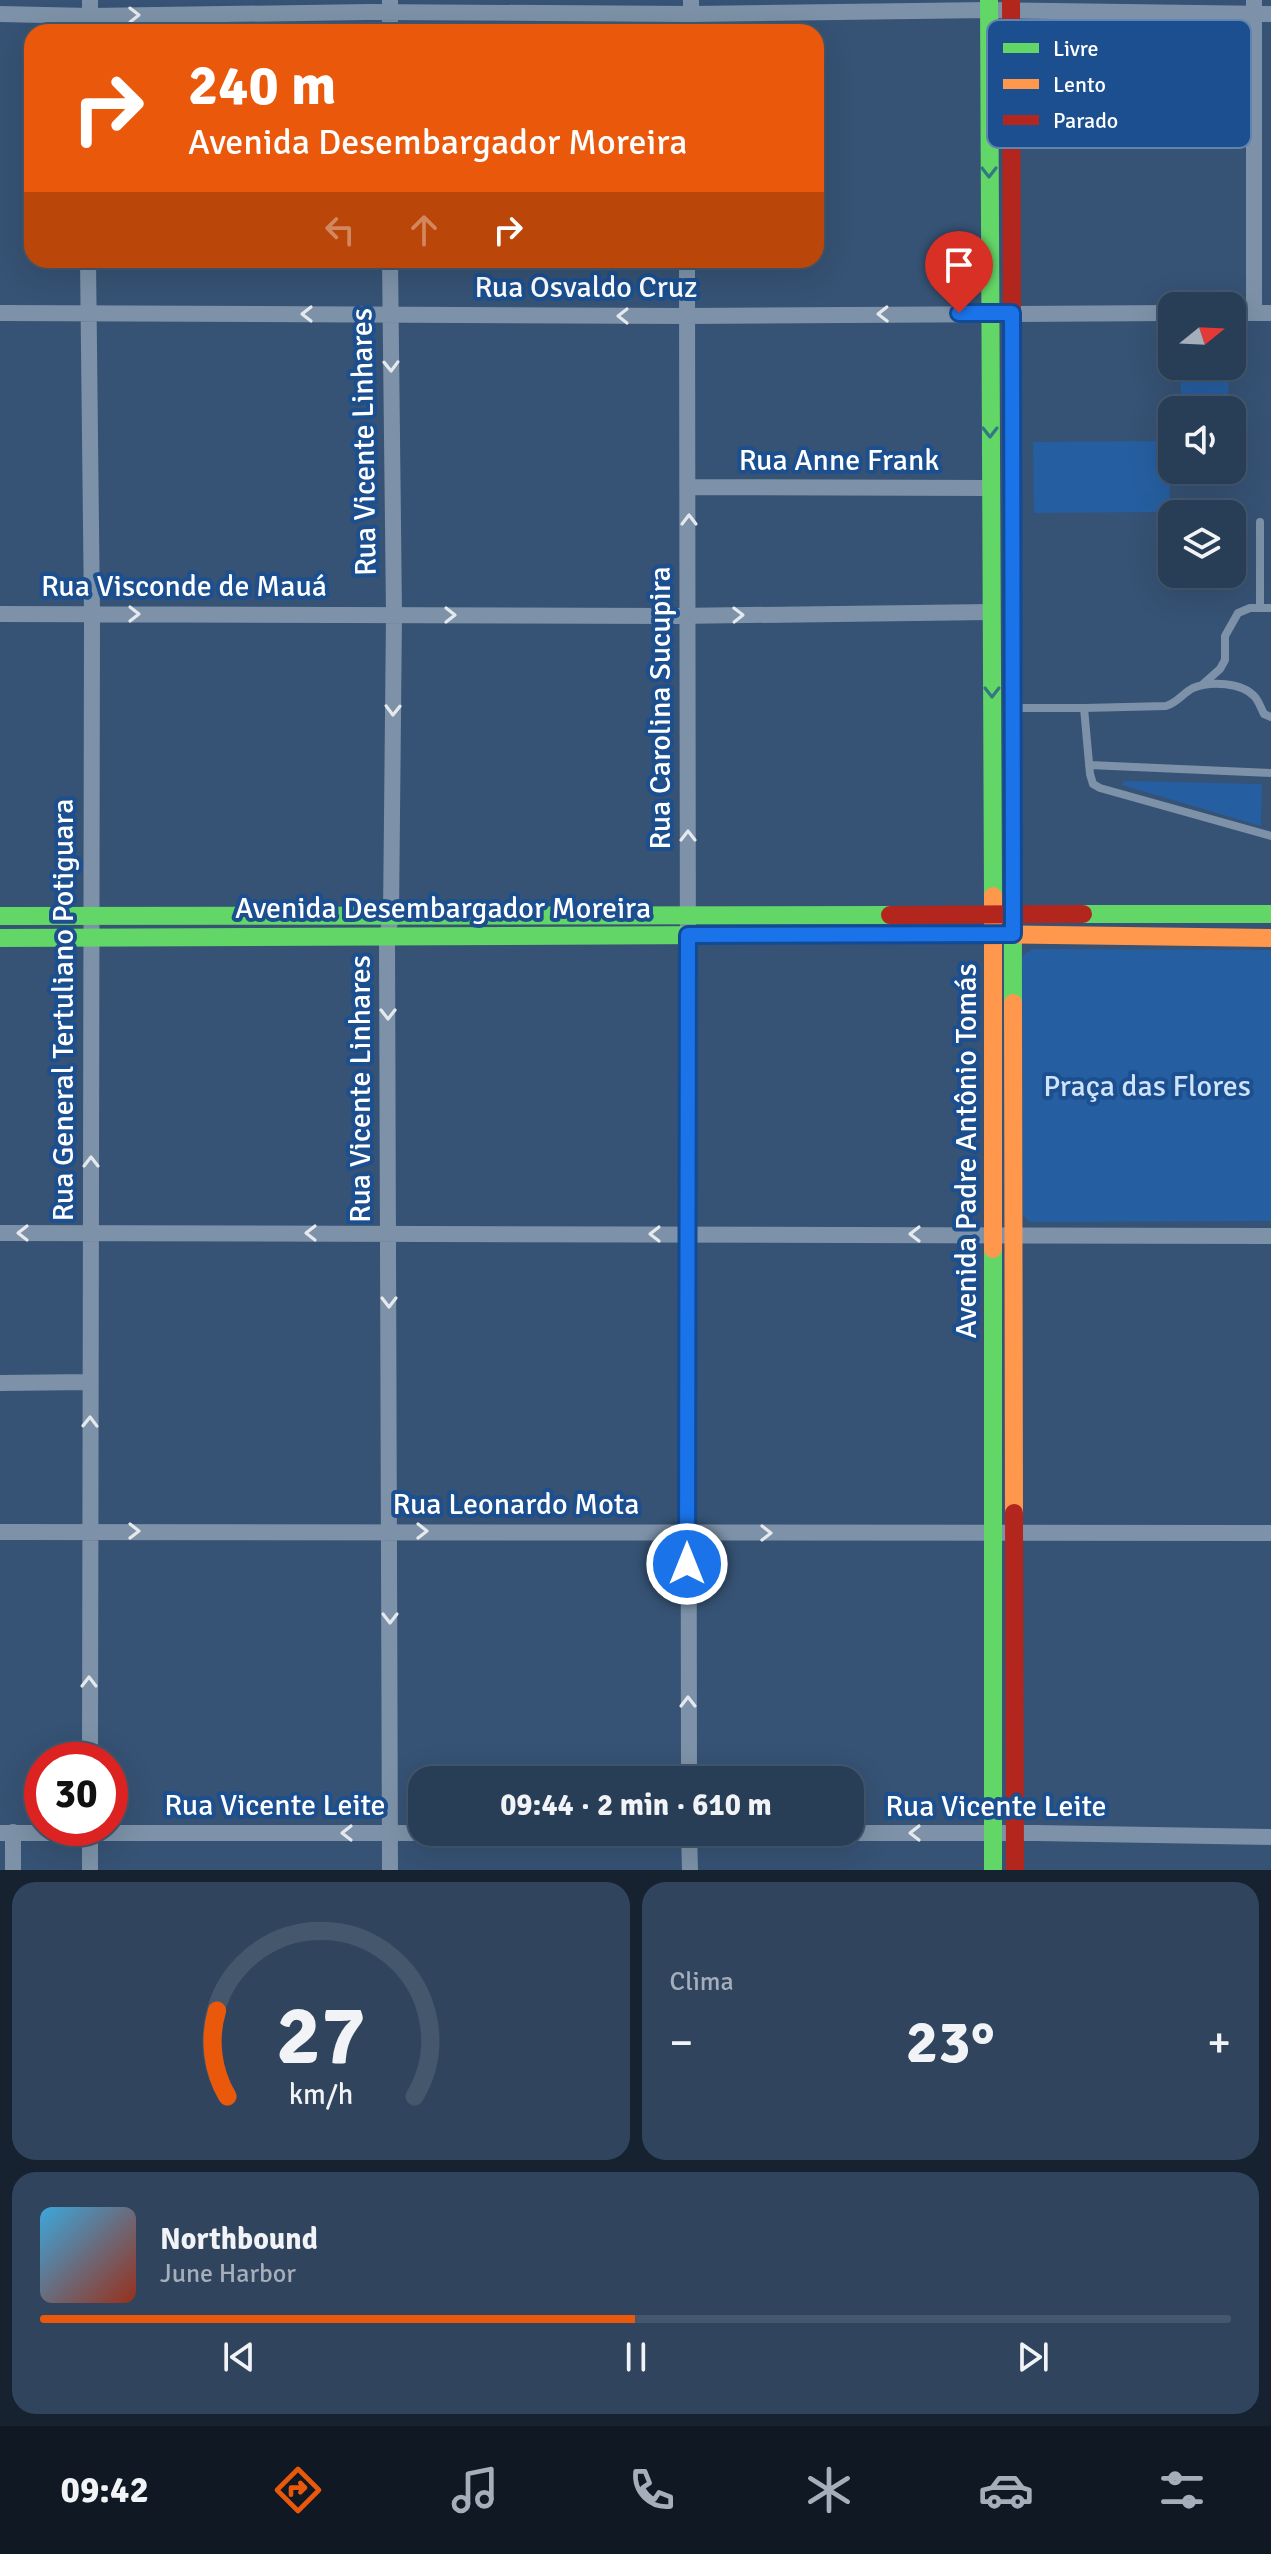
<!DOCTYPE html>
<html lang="pt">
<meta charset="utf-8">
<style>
:root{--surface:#283e57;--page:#30455d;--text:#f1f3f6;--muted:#a5aeba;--line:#44576d;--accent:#ea580c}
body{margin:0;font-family:Signika,sans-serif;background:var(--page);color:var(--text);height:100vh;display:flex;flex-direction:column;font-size:30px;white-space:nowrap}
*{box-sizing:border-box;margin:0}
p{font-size:26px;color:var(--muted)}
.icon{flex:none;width:44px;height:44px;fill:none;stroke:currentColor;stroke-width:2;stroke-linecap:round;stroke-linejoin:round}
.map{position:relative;height:1870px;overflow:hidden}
.sheet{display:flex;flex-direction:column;gap:12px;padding:12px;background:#162230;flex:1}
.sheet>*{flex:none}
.hud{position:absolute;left:24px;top:24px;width:800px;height:244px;border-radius:24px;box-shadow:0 8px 32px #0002,0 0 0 2px var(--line);background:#ea580c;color:#fff;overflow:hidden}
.needle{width:52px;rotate:72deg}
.buttons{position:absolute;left:1158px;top:292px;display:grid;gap:16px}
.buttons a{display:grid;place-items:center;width:88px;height:88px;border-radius:16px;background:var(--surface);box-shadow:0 8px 32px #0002,0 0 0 2px var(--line);font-size:40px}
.speed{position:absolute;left:24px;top:1742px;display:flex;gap:16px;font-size:40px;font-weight:700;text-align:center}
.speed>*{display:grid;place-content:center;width:104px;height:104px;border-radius:50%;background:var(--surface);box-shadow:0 8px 32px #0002,0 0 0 2px var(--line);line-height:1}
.speed .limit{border:12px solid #d22;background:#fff;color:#111}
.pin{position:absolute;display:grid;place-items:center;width:68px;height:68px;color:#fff;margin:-82px -34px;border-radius:50% 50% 50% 0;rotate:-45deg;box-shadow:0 0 8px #0007}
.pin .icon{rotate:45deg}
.me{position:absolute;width:88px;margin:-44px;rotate:0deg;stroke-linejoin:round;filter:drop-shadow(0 0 6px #0008)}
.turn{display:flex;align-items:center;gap:28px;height:168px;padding:0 32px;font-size:36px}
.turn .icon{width:104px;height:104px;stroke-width:2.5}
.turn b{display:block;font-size:56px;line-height:68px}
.lanes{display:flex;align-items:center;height:76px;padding:0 32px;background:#0003;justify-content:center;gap:40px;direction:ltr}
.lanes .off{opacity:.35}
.big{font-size:60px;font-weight:700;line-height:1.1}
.sheet .card{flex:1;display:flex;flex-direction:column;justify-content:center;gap:12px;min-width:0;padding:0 28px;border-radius:24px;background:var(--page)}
.sheet .dial{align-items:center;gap:0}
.dial svg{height:208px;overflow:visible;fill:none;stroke:var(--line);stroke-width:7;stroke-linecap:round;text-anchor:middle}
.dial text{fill:var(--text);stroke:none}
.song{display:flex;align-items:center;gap:24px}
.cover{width:96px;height:96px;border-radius:12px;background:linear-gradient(135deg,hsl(200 70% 55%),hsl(10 70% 35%))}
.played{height:8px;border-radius:4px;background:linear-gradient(90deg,var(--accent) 50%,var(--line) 50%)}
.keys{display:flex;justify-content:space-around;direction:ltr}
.heat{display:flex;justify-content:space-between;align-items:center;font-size:44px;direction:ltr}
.sheet .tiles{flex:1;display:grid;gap:12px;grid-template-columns:1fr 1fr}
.card:last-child{grid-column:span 2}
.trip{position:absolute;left:408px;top:1766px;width:456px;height:80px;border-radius:24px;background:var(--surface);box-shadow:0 8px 32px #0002,0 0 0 2px var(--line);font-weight:700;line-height:80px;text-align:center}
.tab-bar{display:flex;height:128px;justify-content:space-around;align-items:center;background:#101923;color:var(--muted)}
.tab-bar .icon{width:56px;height:56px}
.tab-bar .selected{color:var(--accent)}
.tab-bar b{font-size:36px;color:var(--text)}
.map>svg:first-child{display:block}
.green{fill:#265fa1}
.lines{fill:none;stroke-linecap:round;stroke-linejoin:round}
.lane{stroke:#7d92a8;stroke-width:8}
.street{stroke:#7d92a8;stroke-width:16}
.fast{stroke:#63d668;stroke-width:18}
.slow{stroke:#ff974d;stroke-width:18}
.jam{stroke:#b3261e;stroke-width:18}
.oneway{stroke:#e5e9ee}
.oneway2{stroke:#317883}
.route-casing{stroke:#114b97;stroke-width:20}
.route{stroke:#1a73e8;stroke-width:14}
.labels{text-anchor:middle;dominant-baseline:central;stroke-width:8;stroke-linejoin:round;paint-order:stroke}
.street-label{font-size:30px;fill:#fff;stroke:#1b4f8f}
.park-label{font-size:30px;fill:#cfe3fa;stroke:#1b4f8f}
.key{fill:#1b4f8f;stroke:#5f84b1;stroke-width:2}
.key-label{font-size:22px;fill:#fff}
</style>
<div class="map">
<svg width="1271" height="1870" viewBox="0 0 1271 1870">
<rect width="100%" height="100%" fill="#365274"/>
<path class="green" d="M1181,366H1229L1228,410H1181Z
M1169,441L1170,512L1034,513L1033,442Z
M1124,781L1262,784L1261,826L1122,785Z
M1032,949L1271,950V1221L1030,1222L1023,1215L1022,956Z"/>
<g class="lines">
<path class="lane" d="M1260,522V608
M1202,685L1220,669L1225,660V636L1238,613L1250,608H1271
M1016,708H1084L1090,774L1093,784L1100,788L1271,836
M1084,708L1166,706C1177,703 1183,693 1193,688C1210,681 1242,682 1255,697C1259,702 1261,708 1264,714L1271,717
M1089,765L1271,773"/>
<path class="street" d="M90,0V32
M1254,0V313
M0,14L90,16L369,12L691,14L989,10L1271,14
M390,32V0
M691,32V0
M88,260L92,614L90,1760
M390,260L394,614L391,917L387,936L390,1870
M687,260L689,1780
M0,313L686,316L1172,313
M1232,313H1271
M689,487L990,488
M0,614L675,616L991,612
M0,1233L1271,1236
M0,1383L90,1382
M0,1532L1271,1533
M90,1828V1870
M689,1832L690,1870
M0,1833H1036L1271,1837
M13,1870V1832"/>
<path class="fast" d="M989,0L993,896
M1012,332L1013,1003
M1083,914H1271
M0,916L890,915
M0,938L972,934
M993,1249V1870"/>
<path class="slow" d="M993,896V1249
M972,934L1271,938
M1013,1003L1014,1513"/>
<path class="jam" d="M1011,0L1012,332
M890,915L1083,914
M1014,1513L1015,1870"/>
</g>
<defs><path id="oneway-chevron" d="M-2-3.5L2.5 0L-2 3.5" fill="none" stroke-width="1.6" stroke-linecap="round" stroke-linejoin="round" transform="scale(2)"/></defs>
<g class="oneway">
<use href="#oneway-chevron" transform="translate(134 15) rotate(-1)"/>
<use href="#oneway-chevron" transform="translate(307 314) rotate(-180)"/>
<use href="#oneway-chevron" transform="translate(883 314) rotate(179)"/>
<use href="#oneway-chevron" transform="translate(623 316) rotate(-180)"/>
<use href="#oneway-chevron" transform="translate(391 366) rotate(89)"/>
<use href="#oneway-chevron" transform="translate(689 520) rotate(-90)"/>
<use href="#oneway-chevron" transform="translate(134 614)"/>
<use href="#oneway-chevron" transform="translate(450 615)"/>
<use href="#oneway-chevron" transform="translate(738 615) rotate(-1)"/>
<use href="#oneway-chevron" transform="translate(393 710) rotate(91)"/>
<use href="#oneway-chevron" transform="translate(688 836) rotate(-90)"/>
<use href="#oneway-chevron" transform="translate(388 1014) rotate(90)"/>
<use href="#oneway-chevron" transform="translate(91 1162) rotate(-90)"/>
<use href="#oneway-chevron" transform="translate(23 1233) rotate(180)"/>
<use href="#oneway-chevron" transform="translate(311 1233) rotate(180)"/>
<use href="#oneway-chevron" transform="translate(655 1234) rotate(-180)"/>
<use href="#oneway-chevron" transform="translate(915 1234) rotate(-180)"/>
<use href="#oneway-chevron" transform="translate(389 1302) rotate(90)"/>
<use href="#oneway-chevron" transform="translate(90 1422) rotate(-89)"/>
<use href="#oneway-chevron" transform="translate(134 1531)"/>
<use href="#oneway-chevron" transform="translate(422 1531)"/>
<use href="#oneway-chevron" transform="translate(766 1533)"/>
<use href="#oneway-chevron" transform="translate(390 1618) rotate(90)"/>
<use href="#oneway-chevron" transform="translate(89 1682) rotate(-90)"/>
<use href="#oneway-chevron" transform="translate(688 1702) rotate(-90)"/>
<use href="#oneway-chevron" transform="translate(347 1833) rotate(180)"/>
<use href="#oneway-chevron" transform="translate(915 1833) rotate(180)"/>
</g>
<g class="oneway2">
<use href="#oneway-chevron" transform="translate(989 172) rotate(90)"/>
<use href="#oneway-chevron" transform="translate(990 432) rotate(90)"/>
<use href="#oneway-chevron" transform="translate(992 692) rotate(90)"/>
</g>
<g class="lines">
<g class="route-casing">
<path id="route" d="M687,1564L688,935L1013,934L1012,313H959"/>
</g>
<use href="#route" class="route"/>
</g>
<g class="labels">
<g class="street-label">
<text x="586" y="287">Rua Osvaldo Cruz</text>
<text transform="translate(364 442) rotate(-91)">Rua Vicente Linhares</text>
<text x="839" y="460">Rua Anne Frank</text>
<text x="184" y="586">Rua Visconde de Mauá</text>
<text transform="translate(660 708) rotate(-90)">Rua Carolina Sucupira</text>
<text x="443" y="908">Avenida Desembargador Moreira</text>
<text transform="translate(63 1010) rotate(-90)">Rua General Tertuliano Potiguara</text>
<text transform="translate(360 1089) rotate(-90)">Rua Vicente Linhares</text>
<text transform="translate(966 1151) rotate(-90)">Avenida Padre Antônio Tomás</text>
<text x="516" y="1504">Rua Leonardo Mota</text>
<text x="275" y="1805">Rua Vicente Leite</text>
<text x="996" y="1806">Rua Vicente Leite</text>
</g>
<g class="park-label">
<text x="1147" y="1086">Praça das Flores</text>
</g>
</g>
<rect x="987" y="20" width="264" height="128" rx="12" class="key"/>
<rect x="1003" y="43" width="36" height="10" fill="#63d668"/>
<rect x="1003" y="79" width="36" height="10" fill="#ff974d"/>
<rect x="1003" y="115" width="36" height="10" fill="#b3261e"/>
<g class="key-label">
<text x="1053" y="56">Livre</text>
<text x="1053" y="92">Lento</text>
<text x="1053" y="128">Parado</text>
</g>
</svg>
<div class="buttons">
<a><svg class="needle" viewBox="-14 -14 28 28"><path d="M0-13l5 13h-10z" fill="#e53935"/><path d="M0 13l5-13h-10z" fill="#a5aeba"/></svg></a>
<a><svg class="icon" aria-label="sound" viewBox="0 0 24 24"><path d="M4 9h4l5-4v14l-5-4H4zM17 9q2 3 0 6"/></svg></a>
<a><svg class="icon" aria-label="layers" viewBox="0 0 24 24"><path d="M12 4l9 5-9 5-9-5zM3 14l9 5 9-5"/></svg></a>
</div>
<div class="speed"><div class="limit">30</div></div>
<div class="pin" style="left:959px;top:313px;background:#d93025"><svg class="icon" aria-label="arrive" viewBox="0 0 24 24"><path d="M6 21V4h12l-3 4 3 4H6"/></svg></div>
<svg class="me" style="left:687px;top:1564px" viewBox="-20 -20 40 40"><circle r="17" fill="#1a73e8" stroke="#fff" stroke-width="3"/><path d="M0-11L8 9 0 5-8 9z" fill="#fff"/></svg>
<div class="trip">09:44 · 2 min · 610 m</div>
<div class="hud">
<div class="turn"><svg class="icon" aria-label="right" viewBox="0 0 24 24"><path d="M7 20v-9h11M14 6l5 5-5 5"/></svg><div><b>240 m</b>Avenida Desembargador Moreira</div></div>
<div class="lanes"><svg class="icon off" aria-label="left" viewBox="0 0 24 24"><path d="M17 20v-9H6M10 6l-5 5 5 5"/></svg><svg class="icon off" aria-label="ahead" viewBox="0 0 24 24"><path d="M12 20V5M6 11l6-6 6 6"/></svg><svg class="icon" aria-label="right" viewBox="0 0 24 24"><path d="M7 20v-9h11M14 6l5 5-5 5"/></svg></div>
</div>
</div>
<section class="sheet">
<div class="tiles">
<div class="card dial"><svg viewBox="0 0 100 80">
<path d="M14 69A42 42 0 1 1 86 69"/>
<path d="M14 69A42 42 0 0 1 10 36" stroke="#ea580c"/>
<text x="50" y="56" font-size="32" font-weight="700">27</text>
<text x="50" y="72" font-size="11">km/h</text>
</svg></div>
<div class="card"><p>Clima</p>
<div class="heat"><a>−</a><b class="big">23°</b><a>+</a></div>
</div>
<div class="card">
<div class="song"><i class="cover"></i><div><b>Northbound</b><p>June Harbor</p></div></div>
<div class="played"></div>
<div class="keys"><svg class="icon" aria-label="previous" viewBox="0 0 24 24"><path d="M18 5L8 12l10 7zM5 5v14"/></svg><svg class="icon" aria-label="pause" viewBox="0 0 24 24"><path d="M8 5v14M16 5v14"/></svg><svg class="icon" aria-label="next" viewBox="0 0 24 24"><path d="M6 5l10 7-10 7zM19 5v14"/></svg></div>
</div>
</div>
</section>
<nav class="tab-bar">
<b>09:42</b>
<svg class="icon selected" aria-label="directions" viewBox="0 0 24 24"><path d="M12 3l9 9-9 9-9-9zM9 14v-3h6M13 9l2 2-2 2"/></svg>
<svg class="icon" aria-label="music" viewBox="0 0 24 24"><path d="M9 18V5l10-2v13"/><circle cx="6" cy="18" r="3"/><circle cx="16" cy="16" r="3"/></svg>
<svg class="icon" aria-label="phone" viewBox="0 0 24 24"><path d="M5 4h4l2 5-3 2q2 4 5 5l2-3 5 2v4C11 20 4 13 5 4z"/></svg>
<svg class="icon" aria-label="climate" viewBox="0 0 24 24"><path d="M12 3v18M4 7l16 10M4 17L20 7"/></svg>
<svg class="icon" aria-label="car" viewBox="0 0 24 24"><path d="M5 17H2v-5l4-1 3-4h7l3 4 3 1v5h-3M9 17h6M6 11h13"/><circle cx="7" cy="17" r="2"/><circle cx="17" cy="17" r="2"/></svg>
<svg class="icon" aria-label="filters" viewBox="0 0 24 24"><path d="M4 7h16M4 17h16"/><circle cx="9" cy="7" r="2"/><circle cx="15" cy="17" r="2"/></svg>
</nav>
